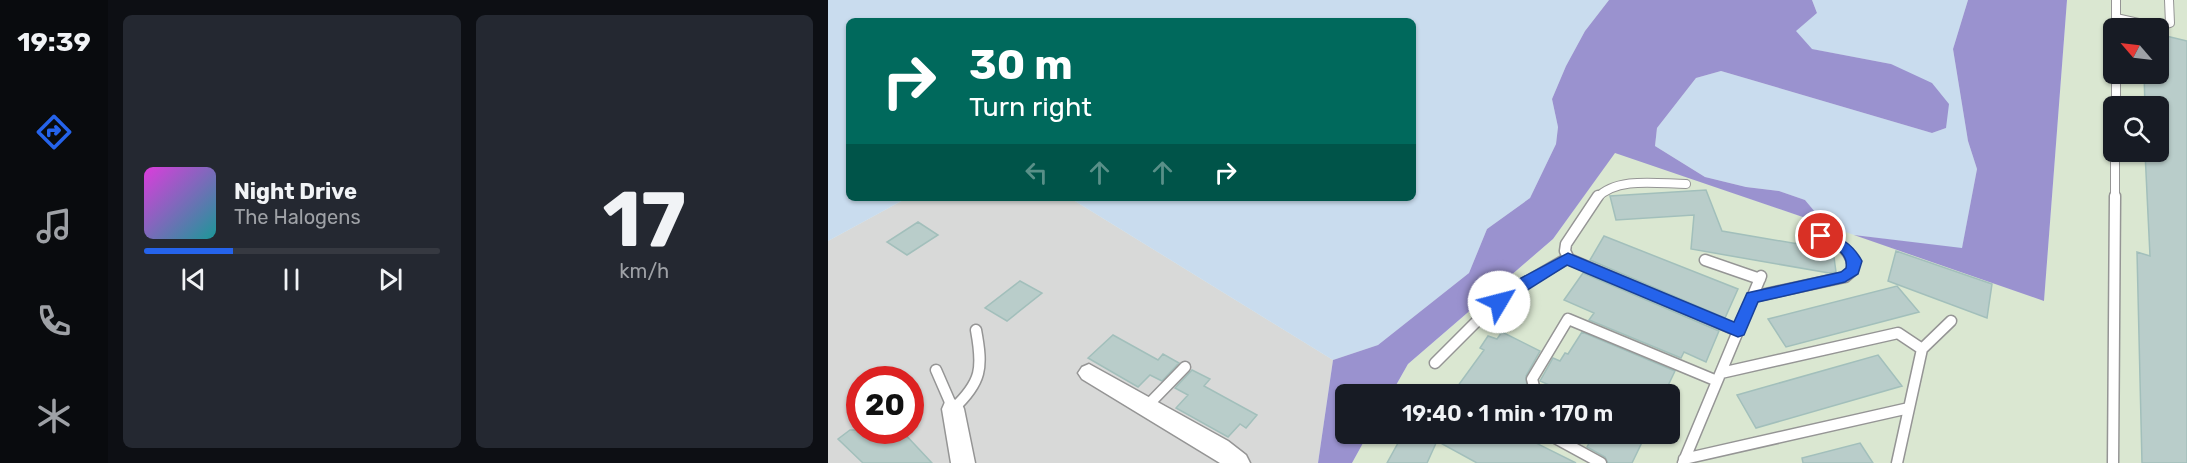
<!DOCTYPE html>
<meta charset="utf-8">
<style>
:root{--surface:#171b24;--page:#242831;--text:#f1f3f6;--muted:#9ea1a6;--line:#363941;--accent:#2563eb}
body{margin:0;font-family:Rubik,sans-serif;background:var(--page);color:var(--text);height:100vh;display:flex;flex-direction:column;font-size:22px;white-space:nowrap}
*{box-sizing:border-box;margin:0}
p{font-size:20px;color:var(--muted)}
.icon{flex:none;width:33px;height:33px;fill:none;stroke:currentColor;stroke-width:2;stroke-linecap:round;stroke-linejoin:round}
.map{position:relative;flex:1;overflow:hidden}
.panel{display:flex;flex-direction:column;gap:15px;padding:15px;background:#0d0f14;width:720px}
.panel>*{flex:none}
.hud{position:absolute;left:18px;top:18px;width:570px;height:183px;border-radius:9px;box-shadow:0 2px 4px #0004;background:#00695c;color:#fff;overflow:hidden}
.needle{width:39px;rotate:298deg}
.fabs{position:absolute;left:1275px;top:18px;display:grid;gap:12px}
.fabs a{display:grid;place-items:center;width:66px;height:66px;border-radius:9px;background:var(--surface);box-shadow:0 2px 4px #0004;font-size:30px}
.speed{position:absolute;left:18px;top:366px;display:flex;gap:12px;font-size:30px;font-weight:700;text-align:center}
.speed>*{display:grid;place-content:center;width:78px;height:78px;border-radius:50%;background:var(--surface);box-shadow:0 2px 4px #0004;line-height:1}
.speed .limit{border:9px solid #d22;background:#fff;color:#111}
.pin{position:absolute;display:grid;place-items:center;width:51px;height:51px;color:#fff;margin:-26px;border:3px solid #fff;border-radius:50%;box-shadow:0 2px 6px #0007}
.me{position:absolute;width:66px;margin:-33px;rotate:53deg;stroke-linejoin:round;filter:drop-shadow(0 0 4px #0008)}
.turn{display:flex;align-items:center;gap:21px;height:126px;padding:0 24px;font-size:27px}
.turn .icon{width:78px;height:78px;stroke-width:2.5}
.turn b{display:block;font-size:42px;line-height:51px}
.lanes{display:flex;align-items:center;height:57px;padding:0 24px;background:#0003;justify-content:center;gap:30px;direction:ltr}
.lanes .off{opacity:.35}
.panel .widget{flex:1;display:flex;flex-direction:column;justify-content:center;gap:9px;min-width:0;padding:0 21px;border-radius:9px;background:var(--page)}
.panel .dial{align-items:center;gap:0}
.dial b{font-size:78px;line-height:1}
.song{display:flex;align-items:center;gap:18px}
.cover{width:72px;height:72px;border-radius:9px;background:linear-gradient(135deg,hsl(300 70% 55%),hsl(180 70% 35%))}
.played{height:6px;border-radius:3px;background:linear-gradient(90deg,var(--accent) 30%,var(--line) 30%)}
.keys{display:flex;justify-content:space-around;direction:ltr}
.panel .tiles{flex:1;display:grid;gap:15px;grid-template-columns:repeat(2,1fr)}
.trip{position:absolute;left:507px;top:384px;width:345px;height:60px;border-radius:9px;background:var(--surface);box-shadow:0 2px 4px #0004;font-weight:600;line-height:60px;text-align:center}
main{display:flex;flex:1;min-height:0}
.tab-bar{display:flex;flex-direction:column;width:108px;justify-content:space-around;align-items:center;background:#090b0e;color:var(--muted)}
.tab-bar .icon{width:42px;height:42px}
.tab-bar .on{color:var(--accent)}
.tab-bar b{font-size:27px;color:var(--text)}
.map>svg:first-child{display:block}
.residential{fill:#d8d9d8;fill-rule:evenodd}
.industrial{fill:#dae7d1;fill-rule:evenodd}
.farmland{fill:#c9dcee}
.forest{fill:#9a92cf}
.building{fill:#b9cdca;stroke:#a2bfbb;stroke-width:1.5}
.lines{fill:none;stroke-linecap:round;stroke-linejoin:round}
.service-far1-casing{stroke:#959595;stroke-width:10}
.service-casing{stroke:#959595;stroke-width:13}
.minor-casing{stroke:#959595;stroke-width:3}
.service-far1{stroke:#fff;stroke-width:8}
.service{stroke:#fff;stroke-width:10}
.minor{fill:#fff;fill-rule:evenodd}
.route{fill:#2563eb;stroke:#184099;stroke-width:1.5}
</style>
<main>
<nav class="tab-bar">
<b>19:39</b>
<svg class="icon on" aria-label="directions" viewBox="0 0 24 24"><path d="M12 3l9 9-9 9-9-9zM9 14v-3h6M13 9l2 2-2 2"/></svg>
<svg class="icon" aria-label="music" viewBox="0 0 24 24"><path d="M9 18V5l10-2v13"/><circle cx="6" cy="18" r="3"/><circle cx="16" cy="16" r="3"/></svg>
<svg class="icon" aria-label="phone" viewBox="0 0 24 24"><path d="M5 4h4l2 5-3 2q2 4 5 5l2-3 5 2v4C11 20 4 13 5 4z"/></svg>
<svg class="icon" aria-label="climate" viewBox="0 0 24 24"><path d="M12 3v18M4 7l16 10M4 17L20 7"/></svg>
</nav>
<section class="panel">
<div class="tiles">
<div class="widget">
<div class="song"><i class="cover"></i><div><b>Night Drive</b><p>The Halogens</p></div></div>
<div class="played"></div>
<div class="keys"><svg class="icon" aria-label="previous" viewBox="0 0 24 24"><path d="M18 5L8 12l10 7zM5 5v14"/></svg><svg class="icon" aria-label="pause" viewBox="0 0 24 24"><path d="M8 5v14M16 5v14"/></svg><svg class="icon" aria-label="next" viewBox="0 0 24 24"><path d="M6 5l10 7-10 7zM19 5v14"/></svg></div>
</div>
<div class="widget dial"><b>17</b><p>km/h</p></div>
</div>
</section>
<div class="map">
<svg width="1359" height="463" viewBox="0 0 1359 463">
<rect width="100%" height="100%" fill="#e0eced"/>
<path class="residential" d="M79,198H242L505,360L490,463H0V241ZM32,380H82V430H32Z"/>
<path class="industrial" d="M1239,0H1359V463H524L540,434H842V394H563L580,364L725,239L787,152L1216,300ZM1286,28H1330V74H1286ZM1286,106H1330V152H1286Z"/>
<path class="farmland" d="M0,0H781L757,31L738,66L724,99L730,127L728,144L702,198L659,229L641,273L550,345L505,360L242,198H585V21H21V198H79L0,241Z
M984,0H1140L1125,49L1140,141L1149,169L1134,249L1026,235L998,225L977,200L951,191L918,187L877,177L827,146L829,128L868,78L893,71L1104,133L1118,128L1063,64L983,49L967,31L989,13Z"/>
<path class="forest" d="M781,0H984L989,13L968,31L984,49L1063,64L1104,83L1121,104L1118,128L1104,133L893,71L868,78L829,128L827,146L877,177L918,187L951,191L977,200L998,225L787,153L725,239L580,364L563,394H518V434H540L524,463H490L505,360L550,345L641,273L659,229L702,198L728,144L730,127L724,99L738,66L757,31Z
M1140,0H1239L1216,301L1026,235L1134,248L1149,169L1140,141L1125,49Z"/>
<path class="building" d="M1330,34L1359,41V463H1314L1309,252L1322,256L1317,152H1330V106H1317L1316,74H1330Z
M878,190L894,231L1005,250L1008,272L1001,273L863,249L866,215L788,220L782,196Z
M90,222L110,235L79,255L59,242Z
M776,236L910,289L897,318L762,260Z
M1068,251L1164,284L1159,318L1060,281Z
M755,273L891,331L878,362L856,352L853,358L761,320L766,313L736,300Z
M192,281L214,293L179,321L157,308Z
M1069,286L1091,312L958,347L940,319Z
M674,332L712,351L698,376L699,387L694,394H624L656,350L652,348L660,336L669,339Z
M754,332L847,371L836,394H741L712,381L725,358L732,361L737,353L740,354Z
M285,335L330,360L335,354L351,363L334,381L322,375L310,387L260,358Z
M1050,355L1074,386L928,428L909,395Z
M364,370L382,379L376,386L429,415L418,428L412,424L400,437L348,408L360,395L347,388Z
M22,430H73L104,463H35L10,439Z
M575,434H690L748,463H649L609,441L599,463H559Z
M766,434H818L804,463H780L777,457L759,447Z
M1032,443L1045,463H975L974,458Z"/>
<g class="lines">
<g class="service-far1-casing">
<path id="service-far1" d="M1288,0V28
M1288,18L1328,27L1342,23L1341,0
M1288,74V106
M769,198C789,176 832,184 858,184
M1287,198V152"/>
</g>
<g class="service-casing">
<path id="service" d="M770,196L738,244L737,251L741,259L910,331
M877,260L932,279
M924,297L1017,277L1025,270C1025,243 998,238 977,231
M1094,349L1123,321
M607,363L654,316L688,288L740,258
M108,370L125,409C154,382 155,368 148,330
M893,373L1070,333L1094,349L1069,463
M708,394L704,379L740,319L889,381
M319,406L357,367
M720,434L773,463
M856,459L1081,408
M855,463L933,276
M1285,463L1287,196"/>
</g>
<g class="minor-casing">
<path id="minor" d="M261,364L400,441L418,455L422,463H392L254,379L250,373L254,367Z
M125,399L133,402L136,409L147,463H123L114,409L117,402Z"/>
</g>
<use href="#service-far1" class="service-far1"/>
<use href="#service" class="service"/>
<use href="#minor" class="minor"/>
</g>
<path class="route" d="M993,231C1012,237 1024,243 1034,261L1030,274L1017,282L930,302L916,335L910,337L739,265L671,308L663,302L682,284L740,253L906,322L919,293L1013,272L1018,268C1021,251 1001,244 988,240V233Z"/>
</svg>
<div class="fabs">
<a><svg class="needle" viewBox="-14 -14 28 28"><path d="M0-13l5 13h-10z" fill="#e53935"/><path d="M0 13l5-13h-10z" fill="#9ea1a6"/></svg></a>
<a><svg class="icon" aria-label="search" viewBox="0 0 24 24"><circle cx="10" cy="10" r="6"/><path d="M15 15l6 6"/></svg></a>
</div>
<div class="speed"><div class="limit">20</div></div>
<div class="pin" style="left:993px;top:236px;background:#d93025"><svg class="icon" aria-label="arrive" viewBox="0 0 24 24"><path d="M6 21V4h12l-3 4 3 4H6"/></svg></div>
<svg class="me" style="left:671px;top:302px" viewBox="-20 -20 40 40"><circle r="19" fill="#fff"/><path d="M0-13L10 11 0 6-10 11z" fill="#2563eb"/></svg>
<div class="trip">19:40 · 1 min · 170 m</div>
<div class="hud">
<div class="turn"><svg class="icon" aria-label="right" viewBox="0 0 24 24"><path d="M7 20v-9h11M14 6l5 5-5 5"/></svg><div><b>30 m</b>Turn right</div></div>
<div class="lanes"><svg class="icon off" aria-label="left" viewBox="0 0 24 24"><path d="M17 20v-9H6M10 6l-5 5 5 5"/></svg><svg class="icon off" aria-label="ahead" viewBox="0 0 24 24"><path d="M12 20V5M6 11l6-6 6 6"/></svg><svg class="icon off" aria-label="ahead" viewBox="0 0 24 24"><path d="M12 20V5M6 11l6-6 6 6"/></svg><svg class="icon" aria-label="right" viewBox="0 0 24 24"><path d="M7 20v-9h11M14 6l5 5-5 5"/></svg></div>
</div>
</div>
</main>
